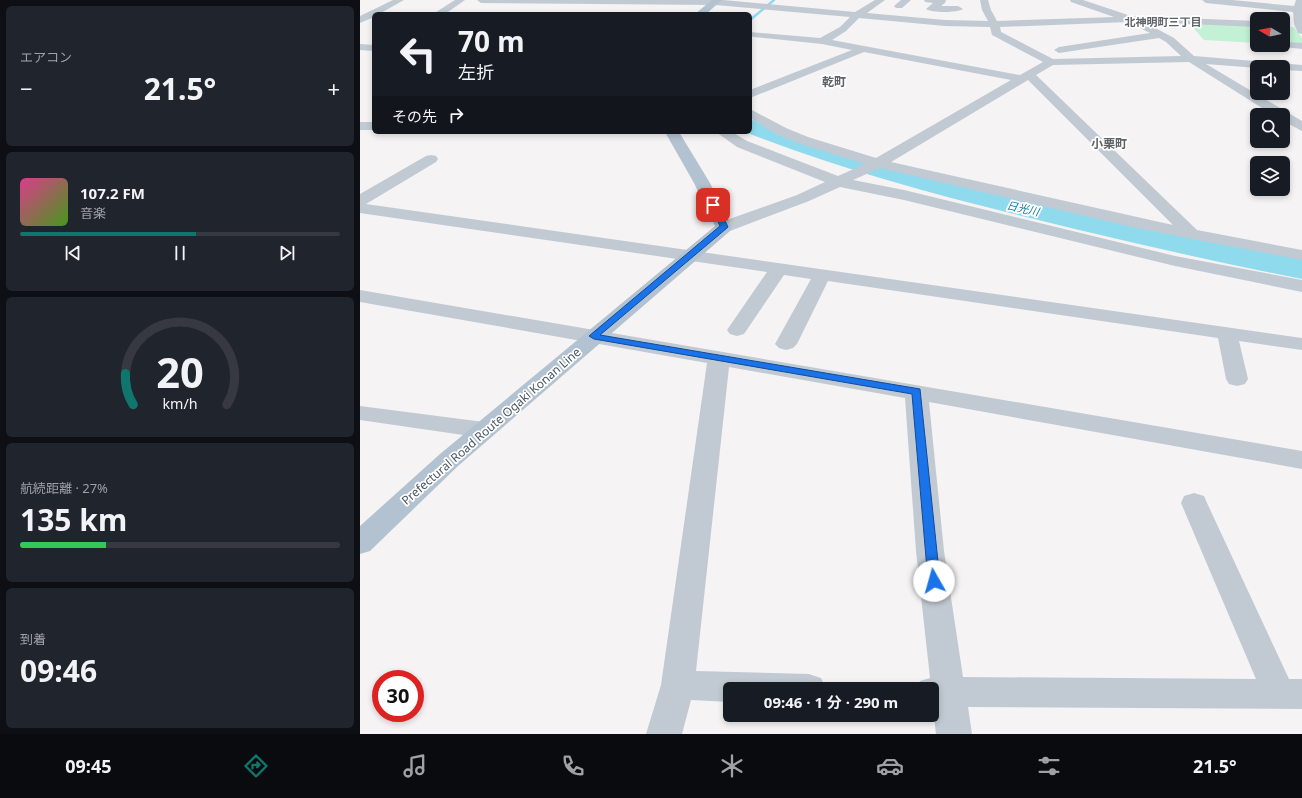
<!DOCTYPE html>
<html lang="ja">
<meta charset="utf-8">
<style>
:root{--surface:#171b24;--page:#20242c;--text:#f1f3f6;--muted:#9ea1a6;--line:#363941;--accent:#0f766e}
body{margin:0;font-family:"Noto Sans","Noto Sans JP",sans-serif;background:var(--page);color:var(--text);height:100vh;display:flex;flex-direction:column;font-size:15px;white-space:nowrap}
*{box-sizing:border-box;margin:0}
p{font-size:13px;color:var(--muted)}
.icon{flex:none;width:22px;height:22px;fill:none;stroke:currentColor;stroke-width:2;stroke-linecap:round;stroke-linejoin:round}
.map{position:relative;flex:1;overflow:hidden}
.panel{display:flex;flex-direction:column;gap:6px;padding:6px;background:#0d0f14;width:360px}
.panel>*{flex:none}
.top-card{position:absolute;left:12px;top:12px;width:380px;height:122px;border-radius:6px;box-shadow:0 2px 6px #0003;background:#171b24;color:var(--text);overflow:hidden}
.needle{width:26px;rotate:279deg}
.controls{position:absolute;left:890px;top:12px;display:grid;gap:8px}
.controls a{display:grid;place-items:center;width:40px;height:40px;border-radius:6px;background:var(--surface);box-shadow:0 2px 6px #0003;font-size:20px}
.speed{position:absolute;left:12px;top:670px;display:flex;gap:8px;font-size:20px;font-weight:700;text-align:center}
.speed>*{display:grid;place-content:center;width:52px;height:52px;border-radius:50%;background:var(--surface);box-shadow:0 2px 6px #0003;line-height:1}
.speed .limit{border:6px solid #d22;background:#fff;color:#111}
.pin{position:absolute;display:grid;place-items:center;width:34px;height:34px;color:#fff;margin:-17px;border-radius:8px;box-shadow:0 2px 6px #0006}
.me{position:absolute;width:44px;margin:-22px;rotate:353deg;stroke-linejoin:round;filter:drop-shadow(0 0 3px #0008)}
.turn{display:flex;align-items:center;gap:14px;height:84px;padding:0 20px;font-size:18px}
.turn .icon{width:52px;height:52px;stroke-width:2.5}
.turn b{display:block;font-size:28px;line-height:34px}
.then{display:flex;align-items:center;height:38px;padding:0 20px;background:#0003;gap:8px;font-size:15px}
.big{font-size:30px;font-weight:700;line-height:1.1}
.panel .tile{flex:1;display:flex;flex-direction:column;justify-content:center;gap:6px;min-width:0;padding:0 14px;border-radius:6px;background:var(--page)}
.panel .dial{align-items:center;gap:0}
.dial svg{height:104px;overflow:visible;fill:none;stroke:var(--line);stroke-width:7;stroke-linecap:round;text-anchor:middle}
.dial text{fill:var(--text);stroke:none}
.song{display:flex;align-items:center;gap:12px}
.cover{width:48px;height:48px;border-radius:6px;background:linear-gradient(135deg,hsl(330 70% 55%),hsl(100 70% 35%))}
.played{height:4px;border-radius:2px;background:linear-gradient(90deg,var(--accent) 55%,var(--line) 55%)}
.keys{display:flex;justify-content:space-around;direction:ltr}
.heat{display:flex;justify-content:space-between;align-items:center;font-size:22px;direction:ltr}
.charge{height:6px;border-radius:3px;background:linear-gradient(90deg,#34c759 27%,var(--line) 0)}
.trip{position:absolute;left:363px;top:682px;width:216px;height:40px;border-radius:6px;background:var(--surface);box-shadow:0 2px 6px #0003;font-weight:700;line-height:40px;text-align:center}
.tabs{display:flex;height:64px;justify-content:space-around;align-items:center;background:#090b0e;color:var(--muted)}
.tabs .icon{width:28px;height:28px}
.tabs .selected{color:var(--accent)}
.tabs b{font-size:18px;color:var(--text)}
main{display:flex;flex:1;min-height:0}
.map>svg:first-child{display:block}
.green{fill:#c3f1d5}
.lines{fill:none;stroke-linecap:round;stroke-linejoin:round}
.stream{stroke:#90daee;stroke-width:2.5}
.river{fill:#90daee;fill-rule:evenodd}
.minor{fill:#c1cad2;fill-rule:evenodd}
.major{fill:#b3c2d1;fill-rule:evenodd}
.route{fill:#1a73e8;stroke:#114b97}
.labels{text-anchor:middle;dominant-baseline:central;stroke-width:3.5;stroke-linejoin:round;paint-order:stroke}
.far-neighbourhood-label{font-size:11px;font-weight:bold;fill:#5f6368;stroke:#fff}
.far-water-label{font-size:11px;font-style:italic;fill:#0c7c9b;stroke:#fff}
.far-quarter-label{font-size:12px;font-weight:bold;fill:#5f6368;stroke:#fff}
.street-label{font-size:12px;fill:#4a5661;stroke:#fff}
</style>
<main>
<section class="panel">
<div class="tile"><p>エアコン</p>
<div class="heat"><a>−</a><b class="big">21.5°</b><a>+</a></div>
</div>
<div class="tile">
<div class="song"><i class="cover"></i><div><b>107.2 FM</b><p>音楽</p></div></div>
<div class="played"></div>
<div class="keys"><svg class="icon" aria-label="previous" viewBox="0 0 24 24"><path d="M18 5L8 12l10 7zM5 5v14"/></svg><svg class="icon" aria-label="pause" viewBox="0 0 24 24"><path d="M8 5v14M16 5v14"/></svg><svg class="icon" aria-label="next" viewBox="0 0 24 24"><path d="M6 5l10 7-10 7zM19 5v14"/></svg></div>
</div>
<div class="tile dial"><svg viewBox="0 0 100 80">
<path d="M14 69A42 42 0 1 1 86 69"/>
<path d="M14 69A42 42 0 0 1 8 45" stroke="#0f766e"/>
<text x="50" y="56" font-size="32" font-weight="700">20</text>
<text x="50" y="72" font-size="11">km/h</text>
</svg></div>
<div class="tile"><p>航続距離 · 27%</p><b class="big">135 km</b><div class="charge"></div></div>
<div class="tile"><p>到着</p><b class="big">09:46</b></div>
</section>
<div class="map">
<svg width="942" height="734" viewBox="0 0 942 734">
<rect width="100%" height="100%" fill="#f5f3f3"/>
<path class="green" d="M829,23L897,26V43L844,40Z
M923,27H934L942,38V45L923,44Z"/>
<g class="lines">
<path class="stream" d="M390,20L414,0"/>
<path class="river" d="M390,119L478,150L600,184L800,231L942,259V279C866,264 790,247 715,229C603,202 492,174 385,132H390Z"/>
<path class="minor" d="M33,0H44L19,14H14V17L0,23V16Z
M95,0H105L85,14H73Z
M117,0H363L495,12L515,0H525L507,13L585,20L628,21L622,10L620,0H628L631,10L637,21L754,17L711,2L710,0H723L771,16L897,21V27L784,22L814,38L834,56L942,65V71L923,70V67L897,68L846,64L942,121V131L923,121V115H913L829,62L693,65L676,75L837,230L942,250V260L781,229L520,168L493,180L544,190L815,256L942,280V292L815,266L544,200L480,187L449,201L370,231L364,232L358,231L356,227L358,223L437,195L465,182L377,147L356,132H372L387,141L478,176L505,164L438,143L416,134L390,118V109L426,128L448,137L516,158L651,80L504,52L390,98V90L492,50L462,44L394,37L390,36V32L460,38L480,27L490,17L355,5L121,3ZM499,18L585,26L630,27L632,35L683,62L660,75L472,40L486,31ZM768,22L790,33L699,47L694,50L699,53L799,38L806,42L821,56L693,59L641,32L640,27ZM668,80L813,225L531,162Z
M541,0H551L542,8H536L534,6Z
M564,0H586L585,3L581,6H598L603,9C598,13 571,13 566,9L573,3L565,2Z
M842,0H872L934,6L936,0H942V34L938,33L934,24L933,12L846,3Z
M927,42L942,43V49L923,47L922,45Z
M0,44L14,45V51L0,50Z
M0,122H14V130H0Z
M71,155L76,156L78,159L76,162L6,204L942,338V350L879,341L888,379L885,384L877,386L869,384L866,379L858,338L468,281L437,344L433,348L426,350L419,348L415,344L451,279L424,275L384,334L377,336L370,334L367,330L407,272L0,213V194L66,156Z
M0,290L942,451V469L569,402L584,551L603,677L896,679L821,503L824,496L834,493L844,496L847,503L929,679H942V709L608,707L612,734H576L573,707H572V689H557L560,681L570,678L556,551L545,398L369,367L336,671L449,674L461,678L466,689H370V702L331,700L322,734H286L301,685L347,363L0,302Z
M0,406L124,422L133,424L136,430L133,436L124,438L0,420Z"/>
<path class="major" d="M352,0H362L346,14H335Z
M305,132H319L350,183L372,227L370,231L98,466L10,551L0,554V526L80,454L355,226L334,183Z"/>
</g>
<path class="route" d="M351,203L357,205L368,227L367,228L240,335L560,389L580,581L578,584L574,586L569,584L568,581L552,394L234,339L229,336L360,226L350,205Z"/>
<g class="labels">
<g class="far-neighbourhood-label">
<text x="803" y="21">北神明町三丁目</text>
</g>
<g class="far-water-label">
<text transform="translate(663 208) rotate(13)">日光川</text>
</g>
<g class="far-quarter-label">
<text x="474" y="81">乾町</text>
<text x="749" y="143">小栗町</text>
</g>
<g class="street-label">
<text transform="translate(131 426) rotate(-41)">Prefectural Road Route Ogaki Konan Line</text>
</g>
</g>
</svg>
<div class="controls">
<a><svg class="needle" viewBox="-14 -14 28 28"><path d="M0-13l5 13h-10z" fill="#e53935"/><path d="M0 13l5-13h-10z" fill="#9ea1a6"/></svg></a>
<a><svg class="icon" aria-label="sound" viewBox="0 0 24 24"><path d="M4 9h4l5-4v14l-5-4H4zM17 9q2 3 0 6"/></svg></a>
<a><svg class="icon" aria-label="search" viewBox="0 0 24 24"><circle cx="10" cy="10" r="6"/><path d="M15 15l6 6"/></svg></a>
<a><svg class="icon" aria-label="layers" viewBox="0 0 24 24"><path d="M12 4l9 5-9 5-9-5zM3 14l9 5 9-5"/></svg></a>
</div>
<div class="speed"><div class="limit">30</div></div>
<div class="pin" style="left:353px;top:205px;background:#d93025"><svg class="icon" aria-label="arrive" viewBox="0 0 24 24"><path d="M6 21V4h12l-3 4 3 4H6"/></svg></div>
<svg class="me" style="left:574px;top:581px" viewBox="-20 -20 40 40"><circle r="19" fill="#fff"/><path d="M0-13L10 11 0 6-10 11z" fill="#1a73e8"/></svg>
<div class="trip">09:46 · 1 分 · 290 m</div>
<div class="top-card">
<div class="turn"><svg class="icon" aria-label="left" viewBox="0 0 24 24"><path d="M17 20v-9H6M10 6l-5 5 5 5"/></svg><div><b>70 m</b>左折</div></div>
<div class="then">その先<svg class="icon" aria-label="right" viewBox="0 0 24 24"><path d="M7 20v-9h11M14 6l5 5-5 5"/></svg></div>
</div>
</div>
</main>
<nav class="tabs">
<b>09:45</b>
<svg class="icon selected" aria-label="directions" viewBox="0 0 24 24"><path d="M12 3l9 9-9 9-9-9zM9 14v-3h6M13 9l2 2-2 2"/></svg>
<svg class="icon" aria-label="music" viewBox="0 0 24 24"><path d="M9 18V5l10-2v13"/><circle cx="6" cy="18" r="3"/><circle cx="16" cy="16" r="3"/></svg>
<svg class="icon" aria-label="phone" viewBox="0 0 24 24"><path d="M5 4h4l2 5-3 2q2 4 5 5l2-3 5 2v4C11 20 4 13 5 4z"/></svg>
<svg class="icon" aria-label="climate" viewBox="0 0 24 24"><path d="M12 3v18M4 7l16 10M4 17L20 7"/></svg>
<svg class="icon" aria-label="car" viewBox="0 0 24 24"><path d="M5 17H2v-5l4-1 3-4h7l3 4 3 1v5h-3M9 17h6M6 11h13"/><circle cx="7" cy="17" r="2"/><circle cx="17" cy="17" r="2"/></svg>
<svg class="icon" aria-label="filters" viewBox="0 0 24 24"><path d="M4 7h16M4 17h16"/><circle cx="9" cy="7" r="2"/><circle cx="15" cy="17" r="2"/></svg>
<b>21.5°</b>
</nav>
